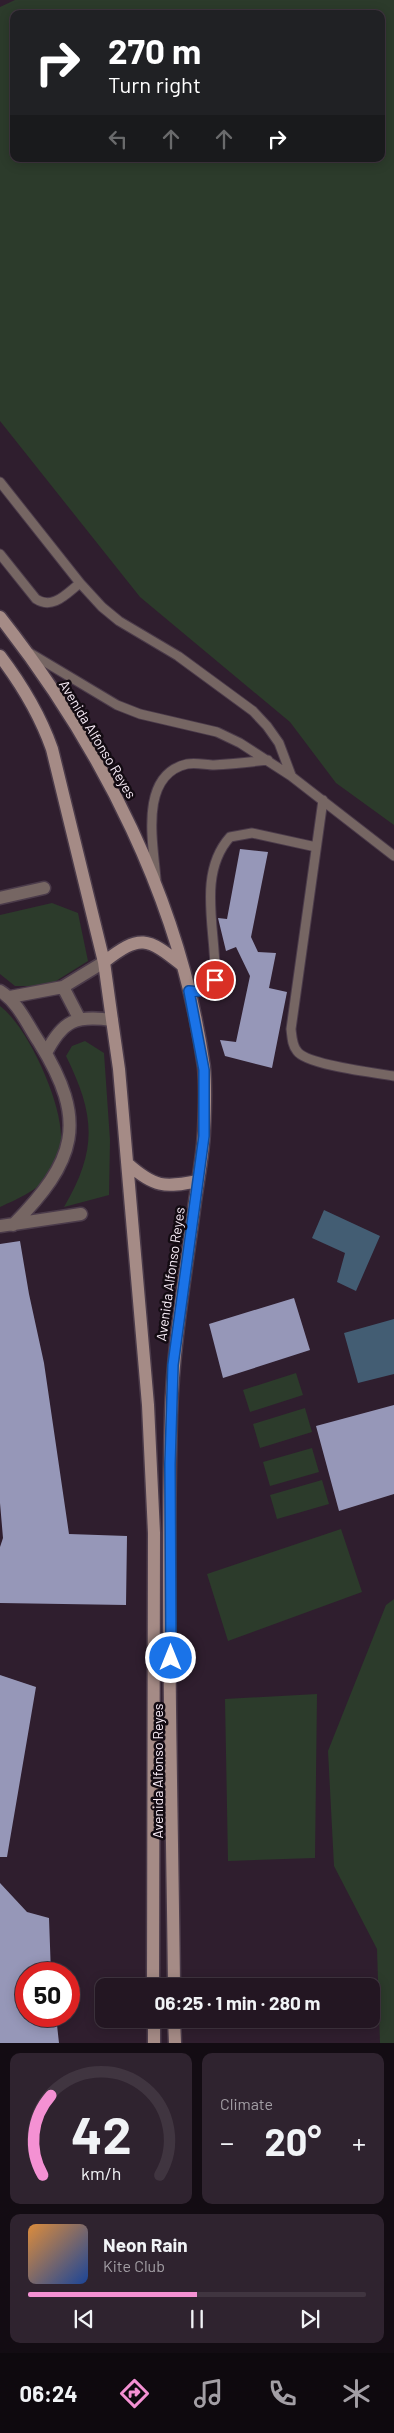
<!DOCTYPE html>
<meta charset="utf-8">
<style>
:root{--surface:#231622;--page:#2f232f;--text:#f1f3f6;--muted:#a39fa5;--line:#403540;--accent:#f491d3}
body{margin:0;font-family:Barlow,sans-serif;background:var(--page);color:var(--text);height:100vh;display:flex;flex-direction:column;font-size:19px;white-space:nowrap}
*{box-sizing:border-box;margin:0}
p{font-size:16px;color:var(--muted)}
.icon{flex:none;width:28px;height:28px;fill:none;stroke:currentColor;stroke-width:2;stroke-linecap:round;stroke-linejoin:round}
.map{position:relative;height:2043px;overflow:hidden}
.panel{display:flex;flex-direction:column;gap:10px;padding:10px;background:#130c13;flex:1}
.panel>*{flex:none}
.hud{position:absolute;left:10px;top:10px;width:375px;height:152px;border-radius:10px;box-shadow:0 2px 12px #0003,0 0 0 1px var(--line);background:#202124;color:#fff;overflow:hidden}
.speed{position:absolute;left:15px;top:1962px;display:flex;gap:10px;font-size:25px;font-weight:700;text-align:center}
.speed>*{display:grid;place-content:center;width:65px;height:65px;border-radius:50%;background:var(--surface);box-shadow:0 2px 12px #0003,0 0 0 1px var(--line);line-height:1}
.speed .limit{border:8px solid #d22;background:#fff;color:#111}
.pin{position:absolute;display:grid;place-items:center;width:42px;height:42px;color:#fff;margin:-21px;border:2px solid #fff;border-radius:50%;box-shadow:0 1px 5px #0007}
.me{position:absolute;width:55px;margin:-28px;rotate:0deg;stroke-linejoin:round;filter:drop-shadow(0 0 4px #0008)}
.turn{display:flex;align-items:center;gap:18px;height:105px;padding:0 15px;font-size:22px}
.turn .icon{width:65px;height:65px;stroke-width:2.5}
.turn b{display:block;font-size:35px;line-height:42px}
.lanes{display:flex;align-items:center;height:48px;padding:0 15px;background:#0003;justify-content:center;gap:25px;direction:ltr}
.lanes .off{opacity:.35}
.big{font-size:38px;font-weight:700;line-height:1.1}
.panel .widget{flex:1;display:flex;flex-direction:column;justify-content:center;gap:8px;min-width:0;padding:0 18px;border-radius:10px;background:var(--page)}
.panel .dial{align-items:center;gap:0}
.dial svg{height:130px;overflow:visible;fill:none;stroke:var(--line);stroke-width:7;stroke-linecap:round;text-anchor:middle}
.dial text{fill:var(--text);stroke:none}
.song{display:flex;align-items:center;gap:15px}
.cover{width:60px;height:60px;border-radius:8px;background:linear-gradient(135deg,hsl(30 70% 55%),hsl(220 70% 35%))}
.played{height:5px;border-radius:2px;background:linear-gradient(90deg,var(--accent) 50%,var(--line) 50%)}
.keys{display:flex;justify-content:space-around;direction:ltr}
.heat{display:flex;justify-content:space-between;align-items:center;font-size:28px;direction:ltr}
.panel .tiles{flex:1;display:grid;gap:10px;grid-template-columns:1fr 1fr}
.widget:last-child{grid-column:span 2}
.trip{position:absolute;left:95px;top:1978px;width:285px;height:50px;border-radius:10px;background:var(--surface);box-shadow:0 2px 12px #0003,0 0 0 1px var(--line);font-weight:700;line-height:50px;text-align:center}
.menu{display:flex;height:80px;justify-content:space-around;align-items:center;background:#0e090e;color:var(--muted)}
.menu .icon{width:35px;height:35px}
.menu .active{color:var(--accent)}
.menu b{font-size:22px;color:var(--text)}
.map>svg:first-child{display:block}
.green{fill:#2c3b2b;fill-rule:evenodd}
.water{fill:#435d73}
.building{fill:#9697b8}
.lines{fill:none;stroke-linecap:round;stroke-linejoin:round}
.service-casing{stroke:#4b3b4a;stroke-width:11}
.minor-casing{stroke:#4b3b4a;stroke-width:15}
.secondary-casing{stroke:#4b3b4a;stroke-width:15}
.service{stroke:#766663;stroke-width:9}
.minor{stroke:#766663;stroke-width:12}
.secondary{stroke:#a58b86;stroke-width:12}
.route-casing{stroke:#114b97;stroke-width:12}
.route{stroke:#1a73e8;stroke-width:9}
.labels{text-anchor:middle;dominant-baseline:central;stroke-width:5;stroke-linejoin:round;paint-order:stroke}
.street-label{font-size:14px;fill:#f9edf8;stroke:#130b12}
</style>
<div class="map">
<svg width="394" height="2043" viewBox="0 0 394 2043">
<rect width="100%" height="100%" fill="#2f1e2e"/>
<path class="green" d="M15,0H394V825L336,783L290,722L140,597L0,421V7ZM14,14H381V159H14Z
M52,903L78,913L88,961L48,986H15L0,974V915Z
M0,1006C28,1027 61,1101 61,1136C62,1145 56,1161 52,1170C44,1188 17,1199 0,1207Z
M85,1041L104,1053L110,1140L109,1195L64,1207C98,1149 95,1115 66,1056L72,1046Z
M296,1373L303,1395L250,1412L243,1390Z
M305,1408L312,1432L260,1448L253,1424Z
M312,1448L319,1472L270,1486L263,1462Z
M322,1480L329,1504L277,1519L270,1495Z
M341,1529L362,1592L228,1641L207,1574Z
M394,1599V2043H380L377,1949L334,1866L328,1751L386,1605Z
M317,1694L315,1858L228,1861L225,1699Z"/>
<path class="water" d="M324,1210L380,1236L356,1291L337,1282L345,1253L312,1238Z
M394,1319V1374L358,1383L344,1333Z"/>
<path class="building" d="M240,849L268,852L251,937L258,952L276,953L269,988L287,992L272,1068L225,1056L220,1040L236,1042L250,976L236,947L226,951L218,918L227,919Z
M20,1241L29,1294L44,1363L69,1534L127,1536L126,1605L0,1603V1547L3,1538L0,1503V1244Z
M294,1298L310,1350L223,1378L209,1324Z
M394,1405V1494L339,1511L316,1426Z
M0,1675L36,1687L7,1857H0Z
M0,1883L27,1912L49,1918L51,1974H26V2016H56L59,2043H0Z"/>
<g class="lines">
<g class="service-casing">
<path id="service" d="M0,482L80,583L102,607L119,621L178,656L253,711L267,726L279,743L291,775
M0,554L36,599C53,610 66,594 80,583
M30,653L117,705L140,714L217,732L240,743L291,776L394,856
M323,800L291,1029C292,1037 292,1045 297,1051C306,1065 376,1073 394,1076
M156,879C153,842 139,775 187,764C196,762 206,765 214,765C232,764 251,762 268,760
M189,991C202,993 207,989 215,979C217,933 196,875 230,837L252,833L316,847"/>
</g>
<g class="minor-casing">
<path id="minor" d="M0,898L44,888
M63,987L79,1018
M0,991C18,1002 27,1024 39,1042C89,1122 76,1161 13,1225
M10,997L63,987L104,962
M46,1053C63,1020 76,1015 112,1020
M0,1226L81,1214"/>
</g>
<g class="secondary-casing">
<path id="secondary" d="M0,617C102,747 181,902 204,1067C206,1088 205,1111 204,1131C203,1157 197,1184 194,1209C185,1278 173,1346 171,1415C166,1605 172,1796 174,1986
M0,656C22,685 40,715 52,749L104,962L112,1020L119,1069L148,1405L154,1533L153,1986
M104,962C140,934 147,937 182,965
M128,1164C154,1187 164,1188 198,1181
M154,2019V2043
M174,2019L175,2043"/>
</g>
<use href="#service" class="service"/>
<use href="#minor" class="minor"/>
<use href="#secondary" class="secondary"/>
</g>
<g class="lines">
<g class="route-casing">
<path id="route" d="M171,1658L170,1464L173,1365L204,1136V1070L189,991C202,993 207,989 215,980"/>
</g>
<use href="#route" class="route"/>
</g>
<g class="labels">
<g class="street-label">
<text transform="translate(98 739) rotate(59)">Avenida Alfonso Reyes</text>
<text transform="translate(170 1274) rotate(-82)">Avenida Alfonso Reyes</text>
<text transform="translate(157 1771) rotate(-90)">Avenida Alfonso Reyes</text>
</g>
</g>
</svg>
<div class="speed"><div class="limit">50</div></div>
<div class="pin" style="left:215px;top:980px;background:#d93025"><svg class="icon" aria-label="arrive" viewBox="0 0 24 24"><path d="M6 21V4h12l-3 4 3 4H6"/></svg></div>
<svg class="me" style="left:171px;top:1658px" viewBox="-20 -20 40 40"><circle r="17" fill="#1a73e8" stroke="#fff" stroke-width="3"/><path d="M0-11L8 9 0 5-8 9z" fill="#fff"/></svg>
<div class="trip">06:25 · 1 min · 280 m</div>
<div class="hud">
<div class="turn"><svg class="icon" aria-label="right" viewBox="0 0 24 24"><path d="M7 20v-9h11M14 6l5 5-5 5"/></svg><div><b>270 m</b>Turn right</div></div>
<div class="lanes"><svg class="icon off" aria-label="left" viewBox="0 0 24 24"><path d="M17 20v-9H6M10 6l-5 5 5 5"/></svg><svg class="icon off" aria-label="ahead" viewBox="0 0 24 24"><path d="M12 20V5M6 11l6-6 6 6"/></svg><svg class="icon off" aria-label="ahead" viewBox="0 0 24 24"><path d="M12 20V5M6 11l6-6 6 6"/></svg><svg class="icon" aria-label="right" viewBox="0 0 24 24"><path d="M7 20v-9h11M14 6l5 5-5 5"/></svg></div>
</div>
</div>
<section class="panel">
<div class="tiles">
<div class="widget dial"><svg viewBox="0 0 100 80">
<path d="M14 69A42 42 0 1 1 86 69"/>
<path d="M14 69A42 42 0 0 1 19 20" stroke="#f491d3"/>
<text x="50" y="56" font-size="32" font-weight="700">42</text>
<text x="50" y="72" font-size="11">km/h</text>
</svg></div>
<div class="widget"><p>Climate</p>
<div class="heat"><a>−</a><b class="big">20°</b><a>+</a></div>
</div>
<div class="widget">
<div class="song"><i class="cover"></i><div><b>Neon Rain</b><p>Kite Club</p></div></div>
<div class="played"></div>
<div class="keys"><svg class="icon" aria-label="previous" viewBox="0 0 24 24"><path d="M18 5L8 12l10 7zM5 5v14"/></svg><svg class="icon" aria-label="pause" viewBox="0 0 24 24"><path d="M8 5v14M16 5v14"/></svg><svg class="icon" aria-label="next" viewBox="0 0 24 24"><path d="M6 5l10 7-10 7zM19 5v14"/></svg></div>
</div>
</div>
</section>
<nav class="menu">
<b>06:24</b>
<svg class="icon active" aria-label="directions" viewBox="0 0 24 24"><path d="M12 3l9 9-9 9-9-9zM9 14v-3h6M13 9l2 2-2 2"/></svg>
<svg class="icon" aria-label="music" viewBox="0 0 24 24"><path d="M9 18V5l10-2v13"/><circle cx="6" cy="18" r="3"/><circle cx="16" cy="16" r="3"/></svg>
<svg class="icon" aria-label="phone" viewBox="0 0 24 24"><path d="M5 4h4l2 5-3 2q2 4 5 5l2-3 5 2v4C11 20 4 13 5 4z"/></svg>
<svg class="icon" aria-label="climate" viewBox="0 0 24 24"><path d="M12 3v18M4 7l16 10M4 17L20 7"/></svg>
</nav>
